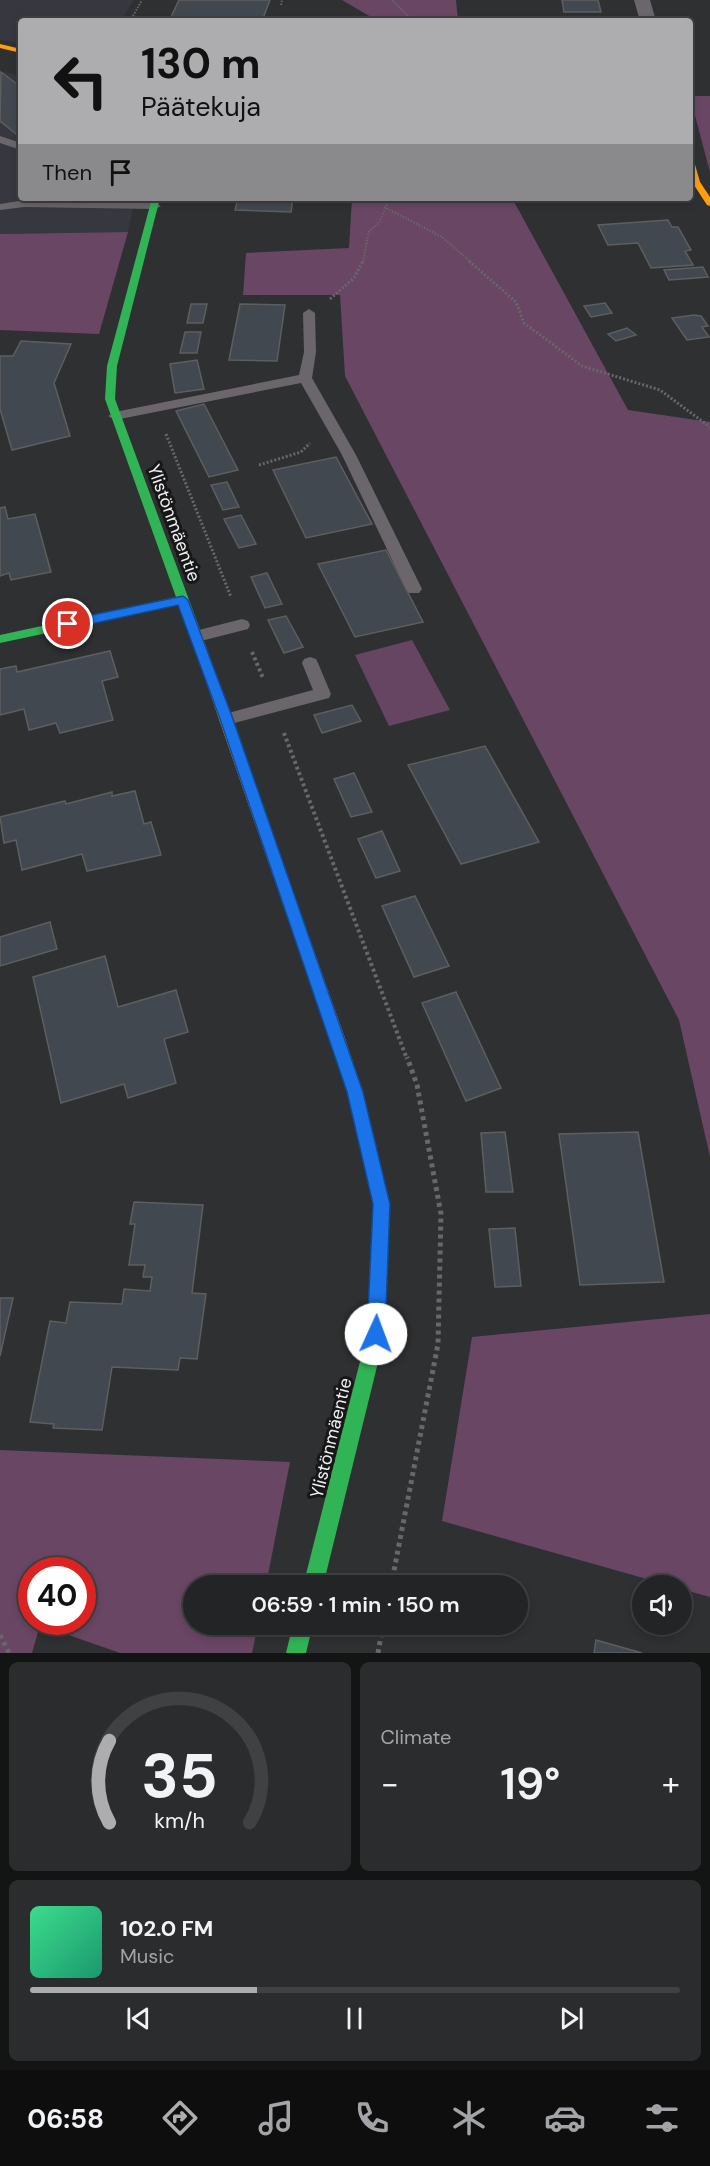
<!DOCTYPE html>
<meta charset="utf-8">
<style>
:root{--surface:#232425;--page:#2b2c2d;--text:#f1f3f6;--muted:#a3a4a7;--line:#404142;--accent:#adadaf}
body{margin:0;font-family:"DM Sans",sans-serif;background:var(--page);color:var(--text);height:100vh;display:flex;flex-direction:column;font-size:22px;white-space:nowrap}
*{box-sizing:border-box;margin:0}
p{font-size:20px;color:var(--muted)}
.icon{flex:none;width:33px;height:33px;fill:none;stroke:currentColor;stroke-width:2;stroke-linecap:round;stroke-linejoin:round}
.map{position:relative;height:1653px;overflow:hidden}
.sheet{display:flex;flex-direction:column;gap:9px;padding:9px;background:#131414;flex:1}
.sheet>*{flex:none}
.guide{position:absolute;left:18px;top:18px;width:675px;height:183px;border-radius:6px;box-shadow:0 3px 9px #0003,0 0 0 2px var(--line);background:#adadaf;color:#111;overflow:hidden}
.buttons{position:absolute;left:632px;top:1575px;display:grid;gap:12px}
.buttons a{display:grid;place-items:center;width:60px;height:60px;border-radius:50%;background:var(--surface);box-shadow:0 3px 9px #0003,0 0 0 2px var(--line);font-size:30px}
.speed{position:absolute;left:18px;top:1557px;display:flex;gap:12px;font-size:30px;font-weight:700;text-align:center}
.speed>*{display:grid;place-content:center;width:78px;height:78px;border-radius:50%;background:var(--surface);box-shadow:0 3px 9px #0003,0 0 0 2px var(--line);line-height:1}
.speed .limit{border:9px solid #d22;background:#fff;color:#111}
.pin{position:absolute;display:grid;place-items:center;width:51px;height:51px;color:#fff;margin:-26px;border:3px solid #fff;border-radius:50%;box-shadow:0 2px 6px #0007}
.me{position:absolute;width:66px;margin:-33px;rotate:2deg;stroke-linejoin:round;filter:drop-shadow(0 0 4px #0008)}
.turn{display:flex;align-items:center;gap:21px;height:126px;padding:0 24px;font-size:27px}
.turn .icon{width:78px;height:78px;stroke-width:2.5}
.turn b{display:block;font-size:42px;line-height:51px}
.then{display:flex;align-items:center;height:57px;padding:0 24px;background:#0003;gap:12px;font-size:22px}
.big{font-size:45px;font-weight:600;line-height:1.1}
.sheet .tile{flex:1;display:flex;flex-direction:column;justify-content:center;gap:9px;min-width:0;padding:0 21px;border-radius:9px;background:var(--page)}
.sheet .dial{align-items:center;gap:0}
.dial svg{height:156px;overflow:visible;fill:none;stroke:var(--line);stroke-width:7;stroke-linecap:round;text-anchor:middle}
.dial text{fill:var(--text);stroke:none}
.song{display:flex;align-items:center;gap:18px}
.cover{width:72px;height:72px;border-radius:9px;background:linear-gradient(135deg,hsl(150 70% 55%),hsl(160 70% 35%))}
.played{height:6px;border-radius:3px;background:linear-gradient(90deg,var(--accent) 35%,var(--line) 35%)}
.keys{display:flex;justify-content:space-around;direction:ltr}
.heat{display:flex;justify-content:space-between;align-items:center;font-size:33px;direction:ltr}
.sheet .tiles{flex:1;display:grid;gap:9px;grid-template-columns:1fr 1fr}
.tile:last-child{grid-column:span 2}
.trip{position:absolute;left:183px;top:1575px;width:345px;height:60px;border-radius:30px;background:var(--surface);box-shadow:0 3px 9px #0003,0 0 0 2px var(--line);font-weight:600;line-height:60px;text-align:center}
.tab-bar{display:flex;height:96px;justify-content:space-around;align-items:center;background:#0e0e0f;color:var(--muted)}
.tab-bar .icon{width:42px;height:42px}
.tab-bar .current{color:var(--accent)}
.tab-bar b{font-size:27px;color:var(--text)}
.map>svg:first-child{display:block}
.built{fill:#37373f}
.green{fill:#654561}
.forest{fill:#694664;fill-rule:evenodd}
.building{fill:#424850;stroke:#5d5e5f;stroke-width:1.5}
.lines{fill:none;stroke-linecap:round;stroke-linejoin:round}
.path-far3{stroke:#68676a;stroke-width:2;stroke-dasharray:1.5 1.5;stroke-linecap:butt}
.path-far2{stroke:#68676a;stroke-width:3;stroke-dasharray:2 2;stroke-linecap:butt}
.path-far1{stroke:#68676a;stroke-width:4;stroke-dasharray:3 3;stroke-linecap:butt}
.path{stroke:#68676a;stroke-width:5;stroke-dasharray:4 4;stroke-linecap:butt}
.lane{fill:#6a666c;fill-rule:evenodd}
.street{fill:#6a666c;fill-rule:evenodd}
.fast{fill:#30b455;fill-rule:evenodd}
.slow{fill:#ff9f0a;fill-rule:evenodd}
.route{fill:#1a73e8;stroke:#114b97;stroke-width:1.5}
.labels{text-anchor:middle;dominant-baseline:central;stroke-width:6;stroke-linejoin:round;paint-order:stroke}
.street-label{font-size:18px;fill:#f1f1f3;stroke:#171718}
</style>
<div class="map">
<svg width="710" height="1653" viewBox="0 0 710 1653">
<rect width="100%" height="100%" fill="#2f3031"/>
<path class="built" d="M0,0H134L121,21H21V43L0,40Z
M0,71L21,76V198H135L128,232L0,234Z"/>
<path class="green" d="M412,640L450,710L389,726L355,655Z"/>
<path class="forest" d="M342,0H456L458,21H371V17Z
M690,96H710V172L690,97Z
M352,198H512L628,410L710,422V1157L679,1020L345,376L340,295H243L246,253L349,248Z
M128,232L99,334L0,330V234Z
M710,1314V1597L681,1589V1586L668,1585L442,1521L472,1337Z
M0,1450L290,1462L266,1585L194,1586V1624L258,1625L252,1653H120L40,1625L32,1653H0ZM32,1570H82V1622H32Z"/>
<path class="building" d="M179,0H270L262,21H169Z
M562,0H598L601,12H564Z
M1,72L21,87V138L0,121Z
M238,198H293L291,212L235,210Z
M668,220L672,227H678L691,250L685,251L693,265L651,268L638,243L608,245L598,225Z
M703,267L708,277L669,280L664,270Z
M605,303L612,313L591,317L584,306Z
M191,304H207L203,323H187Z
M240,304L285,305L277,361L229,360Z
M694,315L701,316L708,326L702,327L709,337L687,340L672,318Z
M627,328L636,335L616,341L608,334Z
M185,332H201L197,353H180Z
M21,341L71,344L54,383L70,436L12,450L0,409V356H13Z
M197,360L204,389L175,393L170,364Z
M204,404L238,470L209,477L176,411Z
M336,457L372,524L306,538L273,470Z
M227,482L239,507L223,510L211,485Z
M5,507L8,519L35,514L51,572L11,580L9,573L0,576V508Z
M241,515L256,544L239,548L224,519Z
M386,550L423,622L355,637L318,564Z
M267,573L282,604L265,608L251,577Z
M286,616L303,647L284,653L268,620Z
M110,651L118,677L102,681L113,720L60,733L56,723L29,730L24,709L0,715V669L16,666L17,672Z
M352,705L361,721L322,733L314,715Z
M485,746L539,842L461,864L408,765Z
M354,773L372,812L351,817L334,779Z
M135,791L144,824L151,822L161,855L87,871L82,854L22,870L16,840L4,843L0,817L65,801L66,804L112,792V796Z
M382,831L400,871L376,878L358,839Z
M415,896L449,966L414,977L382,906Z
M50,922L57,949L0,966V937Z
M105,956L118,1007L176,990L188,1032L164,1039L176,1083L128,1098L124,1084L61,1103L33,977Z
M456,992L501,1088L466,1101L422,1003Z
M505,1132L513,1192H486L481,1133Z
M638,1132L664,1282L580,1285L559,1134Z
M134,1202L203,1205L192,1293L206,1294L197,1359L180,1358L178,1370L112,1367L102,1430L53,1428L54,1424L30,1422L50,1321L66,1323L70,1302L122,1304L124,1289L150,1291L152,1277H143L145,1265H129L135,1224H130Z
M515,1228L521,1286L495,1287L489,1229Z
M0,1298H13L0,1356Z
M596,1640L642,1653H594Z"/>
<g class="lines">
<path class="path-far3" d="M392,0L410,18V21
M281,5L282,0
M130,21L142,0
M384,207L442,237L471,262
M363,262L369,231L379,223L390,198"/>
<path class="path-far2" d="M469,261L516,302L524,323L582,366L660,390L710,427
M330,299L354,278L363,261
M166,434L231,597
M259,465L301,452L310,443"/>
<path class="path-far1" d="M252,652L263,678
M284,733L407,1059"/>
<path class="path" d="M391,1586L438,1344L441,1214L417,1085L407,1057
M0,1635L9,1653
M378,1653L383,1624"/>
<path class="lane" d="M0,136L21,143V150L0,143Z
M21,196V198H31L30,201L155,203L161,206L155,209L24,207L0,210V204L19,201Z
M309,309L315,313L316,352L312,378L356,455L422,589L419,593H409L406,589L342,455L301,383L115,420L108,416L115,412L299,375L304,352L303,313Z
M242,619L248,621L250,625L248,629L197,642L191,640L189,636L191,632Z
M310,657L316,659L318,663L331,694L329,698L227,725L221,723L219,719L221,715L313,690L302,663L304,659Z"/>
<path class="street" d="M634,0H650L656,21H640Z"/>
<path class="fast" d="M152,198H160L117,366L115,399L202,635L200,638H192L179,605L0,643V635L176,597L105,399L107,366Z
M338,1034L343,1036L346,1041L363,1092L389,1204L385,1334L323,1586H303L367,1334L373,1204L347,1092L330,1041L333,1036Z
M293,1624H313L306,1653H286Z"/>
<path class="slow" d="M0,44L21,49V53L0,48Z
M690,159L694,161L700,182L710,197V206L707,205L692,182Z
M196,631L202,635L346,1041L343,1046L338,1048L333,1046L330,1041L190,635Z"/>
</g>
<path class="route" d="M183,596L188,600L233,719L363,1092L390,1204L385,1334L382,1340L376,1343L370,1340L367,1334L373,1204L347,1092L220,719L178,605L68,629L62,624L68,620Z"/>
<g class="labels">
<g class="street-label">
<text transform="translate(174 523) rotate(70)">Ylistönmäentie</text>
<text transform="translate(331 1438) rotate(-76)">Ylistönmäentie</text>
</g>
</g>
</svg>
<div class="buttons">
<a><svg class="icon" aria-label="sound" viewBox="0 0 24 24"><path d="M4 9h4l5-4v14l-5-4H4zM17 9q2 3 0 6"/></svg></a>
</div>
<div class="speed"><div class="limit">40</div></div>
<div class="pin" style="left:68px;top:624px;background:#d93025"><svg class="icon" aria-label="arrive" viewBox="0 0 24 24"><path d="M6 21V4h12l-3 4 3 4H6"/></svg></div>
<svg class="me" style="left:376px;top:1334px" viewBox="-20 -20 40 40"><circle r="19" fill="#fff"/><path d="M0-13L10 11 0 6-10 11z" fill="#1a73e8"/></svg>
<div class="trip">06:59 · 1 min · 150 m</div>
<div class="guide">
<div class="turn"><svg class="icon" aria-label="left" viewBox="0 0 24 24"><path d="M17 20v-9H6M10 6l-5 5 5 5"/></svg><div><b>130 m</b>Päätekuja</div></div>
<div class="then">Then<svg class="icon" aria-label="arrive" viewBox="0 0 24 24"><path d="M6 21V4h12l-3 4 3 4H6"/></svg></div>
</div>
</div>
<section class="sheet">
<div class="tiles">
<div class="tile dial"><svg viewBox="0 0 100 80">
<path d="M14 69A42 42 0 1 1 86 69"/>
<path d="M14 69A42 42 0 0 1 14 27" stroke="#adadaf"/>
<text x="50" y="56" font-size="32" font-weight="700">35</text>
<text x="50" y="72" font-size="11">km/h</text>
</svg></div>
<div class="tile"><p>Climate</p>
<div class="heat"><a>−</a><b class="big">19°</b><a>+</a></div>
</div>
<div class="tile">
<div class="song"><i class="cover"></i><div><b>102.0 FM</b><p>Music</p></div></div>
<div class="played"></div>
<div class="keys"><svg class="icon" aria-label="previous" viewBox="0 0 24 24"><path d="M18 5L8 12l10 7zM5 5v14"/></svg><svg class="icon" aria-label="pause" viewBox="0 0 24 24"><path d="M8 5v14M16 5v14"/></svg><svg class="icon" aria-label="next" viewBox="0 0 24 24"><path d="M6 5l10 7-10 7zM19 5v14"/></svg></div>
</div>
</div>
</section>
<nav class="tab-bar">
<b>06:58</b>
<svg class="icon current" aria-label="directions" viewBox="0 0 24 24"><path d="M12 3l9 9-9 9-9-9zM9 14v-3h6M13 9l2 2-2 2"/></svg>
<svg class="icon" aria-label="music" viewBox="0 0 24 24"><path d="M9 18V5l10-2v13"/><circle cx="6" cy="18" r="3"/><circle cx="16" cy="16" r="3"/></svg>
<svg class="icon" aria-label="phone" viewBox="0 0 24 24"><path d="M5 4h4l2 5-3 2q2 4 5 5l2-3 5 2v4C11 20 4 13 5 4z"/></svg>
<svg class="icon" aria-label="climate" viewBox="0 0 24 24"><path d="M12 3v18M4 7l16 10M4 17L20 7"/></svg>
<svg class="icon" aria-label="car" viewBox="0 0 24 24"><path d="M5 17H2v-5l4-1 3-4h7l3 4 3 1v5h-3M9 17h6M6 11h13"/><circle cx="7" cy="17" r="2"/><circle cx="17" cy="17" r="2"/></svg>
<svg class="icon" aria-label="filters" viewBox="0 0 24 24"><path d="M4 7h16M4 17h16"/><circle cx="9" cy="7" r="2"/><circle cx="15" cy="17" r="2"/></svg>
</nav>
